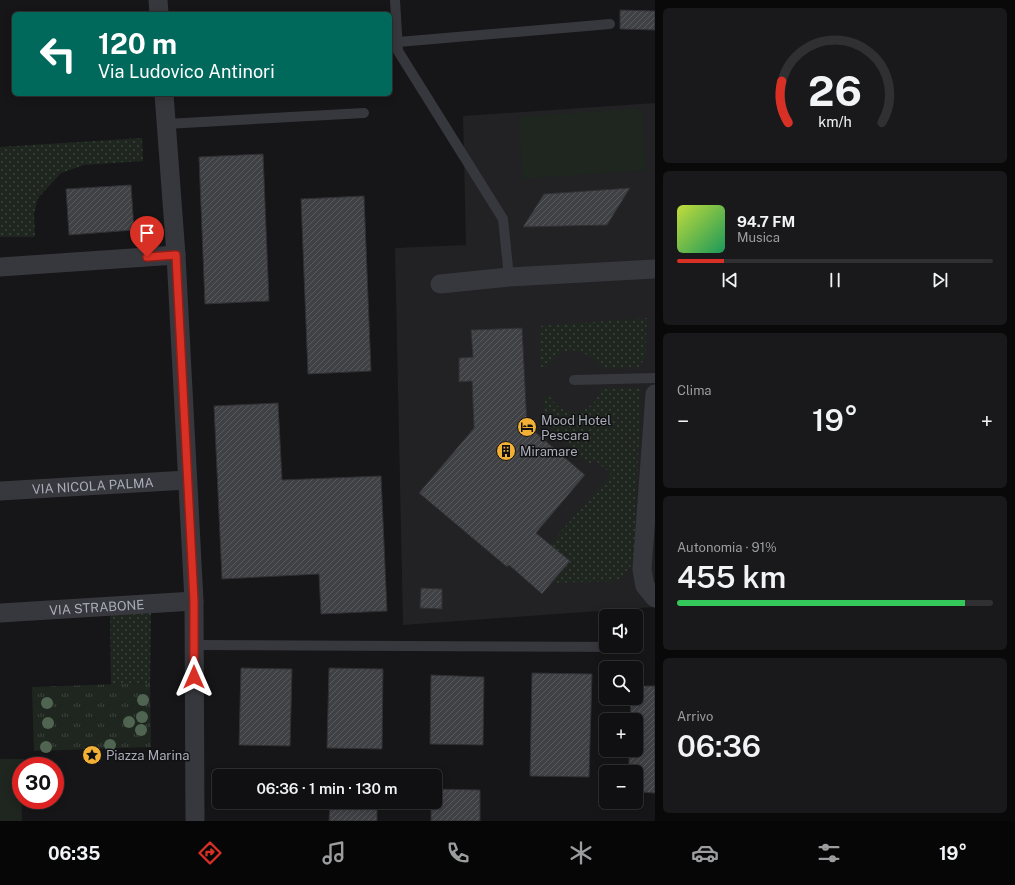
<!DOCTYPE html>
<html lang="it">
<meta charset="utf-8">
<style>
:root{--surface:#101012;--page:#19191b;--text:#f1f3f6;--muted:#9c9d9f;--line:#303032;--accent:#d93025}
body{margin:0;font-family:"Public Sans",sans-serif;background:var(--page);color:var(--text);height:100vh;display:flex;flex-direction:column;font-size:15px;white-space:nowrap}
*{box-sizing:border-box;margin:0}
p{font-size:13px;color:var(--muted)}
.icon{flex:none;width:22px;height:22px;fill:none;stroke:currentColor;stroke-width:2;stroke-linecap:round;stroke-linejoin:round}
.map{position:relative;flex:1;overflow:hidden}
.drawer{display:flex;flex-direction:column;gap:8px;padding:8px;background:#09090a;width:360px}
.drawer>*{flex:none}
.top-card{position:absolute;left:12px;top:12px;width:380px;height:84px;border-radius:6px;box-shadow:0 2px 10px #0003,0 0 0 1px var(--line);background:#00695c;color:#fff;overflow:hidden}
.fabs{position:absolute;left:599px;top:609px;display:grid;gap:8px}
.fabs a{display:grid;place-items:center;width:44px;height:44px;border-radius:6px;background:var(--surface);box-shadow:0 2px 10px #0003,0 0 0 1px var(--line);font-size:20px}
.speed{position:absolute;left:12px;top:757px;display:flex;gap:8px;font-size:20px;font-weight:700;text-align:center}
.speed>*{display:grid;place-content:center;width:52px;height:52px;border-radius:50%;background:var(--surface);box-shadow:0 2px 10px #0003,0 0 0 1px var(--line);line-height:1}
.speed .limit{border:6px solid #d22;background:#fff;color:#111}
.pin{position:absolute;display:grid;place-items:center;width:34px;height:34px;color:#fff;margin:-41px -17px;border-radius:50% 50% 50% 0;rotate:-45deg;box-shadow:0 0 4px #0007}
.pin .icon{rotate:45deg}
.me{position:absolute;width:44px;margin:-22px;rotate:0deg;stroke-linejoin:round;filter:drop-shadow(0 0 3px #0008)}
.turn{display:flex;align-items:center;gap:14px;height:84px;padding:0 20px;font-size:18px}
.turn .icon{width:52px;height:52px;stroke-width:2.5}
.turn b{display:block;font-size:28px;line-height:34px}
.big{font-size:30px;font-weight:600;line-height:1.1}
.drawer .widget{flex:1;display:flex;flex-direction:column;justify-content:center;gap:6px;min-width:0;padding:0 14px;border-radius:6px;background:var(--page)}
.drawer .dial{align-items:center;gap:0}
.dial svg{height:104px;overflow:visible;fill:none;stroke:var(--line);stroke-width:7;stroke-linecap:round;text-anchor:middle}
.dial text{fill:var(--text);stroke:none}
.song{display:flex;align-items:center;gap:12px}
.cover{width:48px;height:48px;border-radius:6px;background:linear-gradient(135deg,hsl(70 70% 55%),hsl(150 70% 35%))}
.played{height:4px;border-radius:2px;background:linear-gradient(90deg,var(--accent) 15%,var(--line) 15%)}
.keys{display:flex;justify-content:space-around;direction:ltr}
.heat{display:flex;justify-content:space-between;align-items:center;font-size:22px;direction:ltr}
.charge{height:6px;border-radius:3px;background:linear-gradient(90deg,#34c759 91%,var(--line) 0)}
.trip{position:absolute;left:212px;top:769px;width:230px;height:40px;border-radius:6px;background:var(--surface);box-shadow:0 2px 10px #0003,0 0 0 1px var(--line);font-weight:600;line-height:40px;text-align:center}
.tabs{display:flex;height:64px;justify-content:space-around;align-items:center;background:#060607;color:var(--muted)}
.tabs .icon{width:28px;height:28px}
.tabs .selected{color:var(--accent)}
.tabs b{font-size:18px;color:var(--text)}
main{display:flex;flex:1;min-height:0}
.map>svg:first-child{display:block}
.built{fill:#222225}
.grass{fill:url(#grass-dots)}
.park{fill:url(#park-tufts)}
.garden{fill:#1e261f}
.building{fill:url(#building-hatch);stroke:#303034}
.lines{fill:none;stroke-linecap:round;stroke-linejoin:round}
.lane{stroke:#37383d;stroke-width:10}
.street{stroke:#37383d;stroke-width:19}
.tree{fill:#506452}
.route-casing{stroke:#8d1f18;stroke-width:10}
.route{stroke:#d93025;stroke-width:7}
.labels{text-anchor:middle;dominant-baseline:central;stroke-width:3;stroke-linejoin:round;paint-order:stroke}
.poi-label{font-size:13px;fill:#a8adb8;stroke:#111113;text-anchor:start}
.street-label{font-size:13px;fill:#a8adb8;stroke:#111113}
</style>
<main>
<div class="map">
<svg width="655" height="821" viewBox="0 0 655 821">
<defs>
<pattern id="grass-dots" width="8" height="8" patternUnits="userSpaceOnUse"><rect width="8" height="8" fill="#1e261f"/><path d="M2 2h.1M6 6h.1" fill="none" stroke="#3c433d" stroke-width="1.8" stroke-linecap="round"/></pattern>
<pattern id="park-tufts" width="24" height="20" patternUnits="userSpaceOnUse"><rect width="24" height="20" fill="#1e261f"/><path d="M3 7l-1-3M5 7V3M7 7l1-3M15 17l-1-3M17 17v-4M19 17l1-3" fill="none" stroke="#3c433d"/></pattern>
<pattern id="building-hatch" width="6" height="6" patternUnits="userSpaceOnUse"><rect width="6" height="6" fill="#404145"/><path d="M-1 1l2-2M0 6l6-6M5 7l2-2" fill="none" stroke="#595a5e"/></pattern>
</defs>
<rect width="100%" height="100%" fill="#161618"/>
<path class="built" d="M655,103V607L403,625L395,248L466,245L463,116Z"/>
<path class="grass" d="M142,138L143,161L84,165L61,173L38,198L34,213L35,237H0V147Z
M647,318L645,358L639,367L601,368C585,347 563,342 547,367H540L539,326Z
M601,388H641L634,561L623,577L614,581L551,583L569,561L550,544L611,474L595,460L589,464L545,424L544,395H549C563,421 594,416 601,388Z
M151,613L150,683L111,685L110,615Z"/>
<path class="park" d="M150,683L151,747L34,751L32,687Z"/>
<path class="garden" d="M642,108L646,170L523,179L519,117Z
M0,759H24V766H21L22,821H0Z"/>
<path class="building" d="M620,10L655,11V30L620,29Z
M263,154L269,301L205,304L199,157Z
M131,185L134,230L69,235L66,189Z
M630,188L607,225L523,227L544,194Z
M364,196L371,371L308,374L301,199Z
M522,328L527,425L585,475L536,533L570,561L542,594L509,565L507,567L419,493L474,428L472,381L459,382V358L473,357L471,330Z
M278,403L282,480L381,476L387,611L321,614L319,574L222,579L214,406Z
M421,588L442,589V609L420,608Z
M241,668L292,669L290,746L239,745Z
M329,668L383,669L382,749L327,748Z
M532,673L592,674L589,777L530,776Z
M431,675L484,677L483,745L430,744Z
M636,686H655V793L636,792V772H629V750H636V720H630L631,698H636Z
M435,789L480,790V821H431V802H435Z
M330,802H377V821H329Z"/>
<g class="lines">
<path class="lane" d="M395,0L398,51L503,219L509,277
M398,42L610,24
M166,124L364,113
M574,380L655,378
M194,645L638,647"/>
<g class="street">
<path d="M158,0L159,14"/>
<path d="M164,94L176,255L194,601L195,821"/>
<path d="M0,267L176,255"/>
<path d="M440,284L509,277L655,269"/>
<path d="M655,394L642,569L645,586L655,598"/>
<path id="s1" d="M0,491L187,480"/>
<path id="s2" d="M0,613L194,601"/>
</g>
</g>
<g class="tree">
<circle cx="143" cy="700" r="6"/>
<circle cx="47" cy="703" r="6"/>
<circle cx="142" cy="717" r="6"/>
<circle cx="129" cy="722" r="6"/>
<circle cx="48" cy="723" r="6"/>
<circle cx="141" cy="730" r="6"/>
<circle cx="110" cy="745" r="6"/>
<circle cx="46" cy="747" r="6"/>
</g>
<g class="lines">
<g class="route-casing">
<path id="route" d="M147,257L176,255L194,601V677"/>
</g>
<use href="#route" class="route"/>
</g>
<defs>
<g id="hotel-disc" transform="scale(1)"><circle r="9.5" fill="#f2b134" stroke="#111113"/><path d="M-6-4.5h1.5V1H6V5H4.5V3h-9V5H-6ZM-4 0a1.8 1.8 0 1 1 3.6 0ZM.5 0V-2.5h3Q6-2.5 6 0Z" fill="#111"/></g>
<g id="building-disc" transform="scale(1)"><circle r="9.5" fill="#f2b134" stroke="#111113"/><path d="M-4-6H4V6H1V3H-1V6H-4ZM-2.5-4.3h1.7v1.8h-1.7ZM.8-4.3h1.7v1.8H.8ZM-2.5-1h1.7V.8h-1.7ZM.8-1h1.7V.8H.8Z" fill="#111"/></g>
<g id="sight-disc" transform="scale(1)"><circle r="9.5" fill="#f2b134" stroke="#111113"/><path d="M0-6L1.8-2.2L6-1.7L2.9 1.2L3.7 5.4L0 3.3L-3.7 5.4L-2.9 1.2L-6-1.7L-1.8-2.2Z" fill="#111"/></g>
</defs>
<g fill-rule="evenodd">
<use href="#hotel-disc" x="527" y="427"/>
<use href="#building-disc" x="506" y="451"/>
<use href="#sight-disc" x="92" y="755"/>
</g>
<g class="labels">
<g class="poi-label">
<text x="541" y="420">Mood Hotel<tspan x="541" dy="15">Pescara</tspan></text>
<text x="520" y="451">Miramare</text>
<text x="106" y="755">Piazza Marina</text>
</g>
<g class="street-label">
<text stroke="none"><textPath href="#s1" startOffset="93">VIA NICOLA PALMA</textPath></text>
<text stroke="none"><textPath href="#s2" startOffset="97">VIA STRABONE</textPath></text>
</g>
</g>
</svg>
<div class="fabs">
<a><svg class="icon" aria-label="sound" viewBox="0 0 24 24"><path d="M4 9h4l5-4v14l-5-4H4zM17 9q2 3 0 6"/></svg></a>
<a><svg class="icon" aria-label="search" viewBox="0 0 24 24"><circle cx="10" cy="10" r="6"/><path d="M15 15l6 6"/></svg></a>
<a>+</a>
<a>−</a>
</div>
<div class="speed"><div class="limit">30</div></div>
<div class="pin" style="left:147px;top:257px;background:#d93025"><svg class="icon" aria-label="arrive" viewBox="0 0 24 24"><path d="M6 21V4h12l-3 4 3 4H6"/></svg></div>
<svg class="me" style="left:194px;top:677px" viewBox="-20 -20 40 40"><path d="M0-17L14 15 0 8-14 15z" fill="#d93025" stroke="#fff" stroke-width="4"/></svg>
<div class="trip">06:36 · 1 min · 130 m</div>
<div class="top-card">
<div class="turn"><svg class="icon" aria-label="left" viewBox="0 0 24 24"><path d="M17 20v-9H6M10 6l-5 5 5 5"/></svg><div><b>120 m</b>Via Ludovico Antinori</div></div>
</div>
</div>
<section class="drawer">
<div class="widget dial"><svg viewBox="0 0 100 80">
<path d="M14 69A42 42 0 1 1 86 69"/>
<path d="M14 69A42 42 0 0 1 9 37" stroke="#d93025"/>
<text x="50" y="56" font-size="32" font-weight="700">26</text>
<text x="50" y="72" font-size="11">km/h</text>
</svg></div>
<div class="widget">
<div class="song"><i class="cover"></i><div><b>94.7 FM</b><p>Musica</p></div></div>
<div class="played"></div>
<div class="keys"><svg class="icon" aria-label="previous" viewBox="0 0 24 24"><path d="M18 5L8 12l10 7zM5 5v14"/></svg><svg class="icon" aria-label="pause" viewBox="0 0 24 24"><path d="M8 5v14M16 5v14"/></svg><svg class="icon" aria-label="next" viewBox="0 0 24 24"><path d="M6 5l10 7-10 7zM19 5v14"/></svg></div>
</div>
<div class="widget"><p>Clima</p>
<div class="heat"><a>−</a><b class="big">19°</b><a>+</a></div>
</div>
<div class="widget"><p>Autonomia · 91%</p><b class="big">455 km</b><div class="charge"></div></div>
<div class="widget"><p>Arrivo</p><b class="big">06:36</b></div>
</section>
</main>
<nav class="tabs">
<b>06:35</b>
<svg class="icon selected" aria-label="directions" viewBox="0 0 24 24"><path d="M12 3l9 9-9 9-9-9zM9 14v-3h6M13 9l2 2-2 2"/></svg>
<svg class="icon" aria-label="music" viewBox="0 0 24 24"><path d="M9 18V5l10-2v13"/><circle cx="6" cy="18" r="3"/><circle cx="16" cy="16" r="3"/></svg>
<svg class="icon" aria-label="phone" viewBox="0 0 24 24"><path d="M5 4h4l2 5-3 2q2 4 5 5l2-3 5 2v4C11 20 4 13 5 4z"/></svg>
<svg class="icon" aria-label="climate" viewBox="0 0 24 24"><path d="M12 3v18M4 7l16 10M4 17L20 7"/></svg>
<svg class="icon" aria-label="car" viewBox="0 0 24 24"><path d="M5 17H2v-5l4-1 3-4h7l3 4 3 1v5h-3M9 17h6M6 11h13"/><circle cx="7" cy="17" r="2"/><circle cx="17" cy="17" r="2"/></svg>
<svg class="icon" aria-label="filters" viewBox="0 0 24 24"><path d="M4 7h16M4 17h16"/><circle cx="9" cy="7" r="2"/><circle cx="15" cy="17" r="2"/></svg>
<b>19°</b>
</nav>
